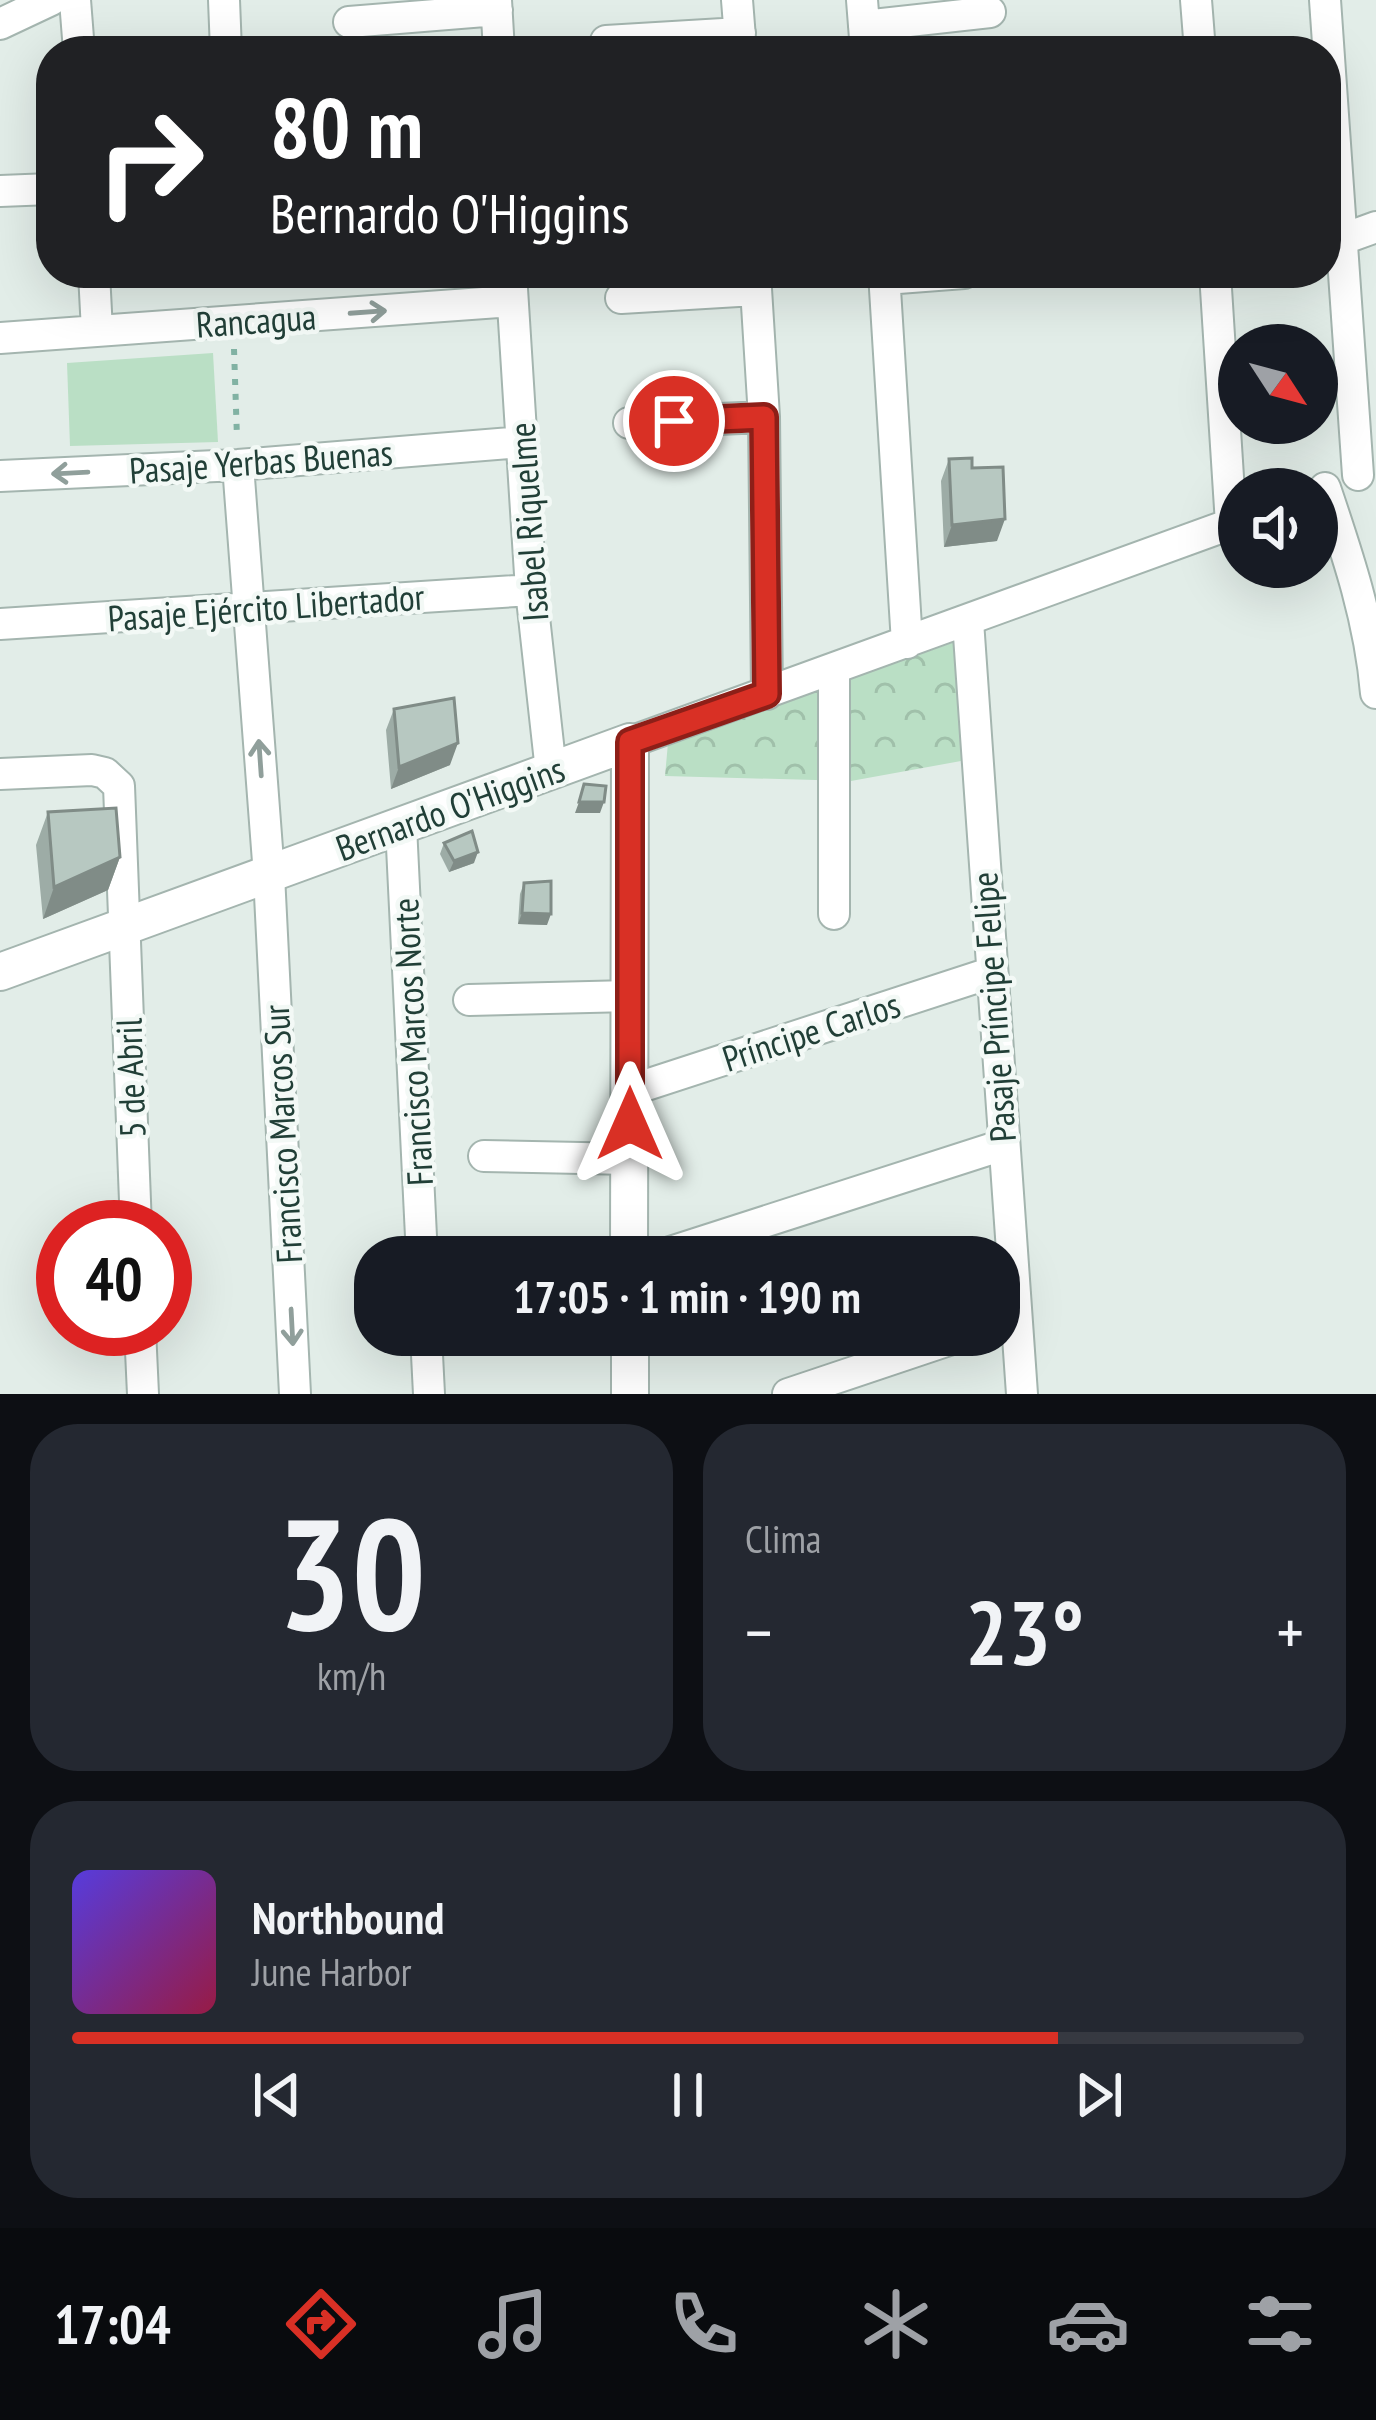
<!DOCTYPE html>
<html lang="es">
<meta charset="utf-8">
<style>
:root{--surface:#171b24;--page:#242831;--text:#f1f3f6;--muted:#9ea1a6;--line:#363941;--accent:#d93025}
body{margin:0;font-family:"PT Sans Narrow",sans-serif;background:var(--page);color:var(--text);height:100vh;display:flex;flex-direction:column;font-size:45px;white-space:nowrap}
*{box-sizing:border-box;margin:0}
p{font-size:39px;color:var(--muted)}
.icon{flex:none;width:66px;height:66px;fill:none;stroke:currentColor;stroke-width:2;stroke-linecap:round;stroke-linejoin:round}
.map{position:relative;height:1394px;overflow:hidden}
.sheet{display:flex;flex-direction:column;gap:30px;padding:30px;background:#0d0f14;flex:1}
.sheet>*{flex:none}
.hud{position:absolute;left:36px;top:36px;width:1305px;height:252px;border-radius:48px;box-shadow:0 12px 48px #0002;background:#202124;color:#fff;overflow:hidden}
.needle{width:78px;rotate:126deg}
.fabs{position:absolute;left:1218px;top:324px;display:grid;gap:24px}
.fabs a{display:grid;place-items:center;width:120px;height:120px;border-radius:50%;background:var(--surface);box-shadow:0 12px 48px #0002;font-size:60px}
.speed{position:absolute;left:36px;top:1200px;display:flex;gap:24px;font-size:60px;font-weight:700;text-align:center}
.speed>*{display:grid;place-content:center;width:156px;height:156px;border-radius:50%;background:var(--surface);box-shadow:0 12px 48px #0002;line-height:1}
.speed .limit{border:18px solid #d22;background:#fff;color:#111}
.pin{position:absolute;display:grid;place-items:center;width:102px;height:102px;color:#fff;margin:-51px;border:6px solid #fff;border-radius:50%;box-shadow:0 3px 12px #0007}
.me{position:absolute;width:132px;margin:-66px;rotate:0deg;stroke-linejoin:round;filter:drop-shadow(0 0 9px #0008)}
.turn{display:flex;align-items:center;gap:42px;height:252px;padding:0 36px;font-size:54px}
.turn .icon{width:156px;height:156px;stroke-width:2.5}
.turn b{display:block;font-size:84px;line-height:102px}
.big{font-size:90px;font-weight:800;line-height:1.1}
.sheet .widget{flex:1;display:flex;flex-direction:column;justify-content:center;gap:18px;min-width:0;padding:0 42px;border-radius:48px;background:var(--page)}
.sheet .dial{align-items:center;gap:0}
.dial b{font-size:156px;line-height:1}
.song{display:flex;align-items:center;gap:36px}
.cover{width:144px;height:144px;border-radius:18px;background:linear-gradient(135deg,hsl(250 70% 55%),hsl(340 70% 35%))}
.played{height:12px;border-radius:6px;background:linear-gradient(90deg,var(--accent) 80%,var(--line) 80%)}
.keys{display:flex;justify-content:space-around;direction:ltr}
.heat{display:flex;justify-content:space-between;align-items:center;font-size:66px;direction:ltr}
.sheet .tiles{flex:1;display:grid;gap:30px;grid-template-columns:1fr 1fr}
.widget:last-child{grid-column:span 2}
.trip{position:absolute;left:354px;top:1236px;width:666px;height:120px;border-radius:48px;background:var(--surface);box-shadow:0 12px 48px #0002;font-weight:800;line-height:120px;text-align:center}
.dock{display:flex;height:192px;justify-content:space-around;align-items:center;background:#090b0e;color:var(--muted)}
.dock .icon{width:84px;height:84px}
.dock .active{color:var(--accent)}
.dock b{font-size:54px;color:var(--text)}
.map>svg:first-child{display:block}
.park{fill:url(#park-crowns)}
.pitch{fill:#badfc5}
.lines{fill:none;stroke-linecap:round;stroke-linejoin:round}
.minor-casing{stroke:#a4b5af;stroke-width:34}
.tertiary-casing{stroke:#a4b5af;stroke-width:40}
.path{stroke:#81b2a3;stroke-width:6;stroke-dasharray:6 9;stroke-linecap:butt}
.minor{stroke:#fff;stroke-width:30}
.tertiary{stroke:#fff;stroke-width:36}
.wall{fill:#9daca6}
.shaded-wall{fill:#808c87}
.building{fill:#b7c8c1;stroke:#808c87;stroke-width:3}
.oneway{stroke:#909f9b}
.route-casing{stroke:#8d1f18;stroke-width:30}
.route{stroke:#d93025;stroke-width:21}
.labels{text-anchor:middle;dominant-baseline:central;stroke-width:9;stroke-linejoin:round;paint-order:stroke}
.street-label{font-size:36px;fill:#213f37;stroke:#f3f9f6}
</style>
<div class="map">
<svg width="1376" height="1394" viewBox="0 0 1376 1394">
<defs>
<pattern id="park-crowns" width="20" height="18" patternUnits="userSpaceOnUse" patternTransform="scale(3)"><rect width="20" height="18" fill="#badfc5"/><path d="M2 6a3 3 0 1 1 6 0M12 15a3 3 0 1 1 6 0" fill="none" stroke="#a0c0aa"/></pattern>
</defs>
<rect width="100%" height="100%" fill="#e2ede8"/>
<path class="park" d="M960,640L961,761L851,781L665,776L668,743Z"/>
<path class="pitch" d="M213,353L218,442L70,446L67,363Z"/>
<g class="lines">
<g class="minor-casing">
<path id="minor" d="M75,0L79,51
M224,0L226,51
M496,0L499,51
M737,0L741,51
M862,0L866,51
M1196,0L1200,51
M1325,0L1358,475
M349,22L497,10
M0,24L51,0
M864,26L990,12
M606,41L740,33
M0,191L51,189
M1343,239L1376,227
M94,273L97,331
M511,273L531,590L551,771
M755,273L764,417L767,694
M884,273L907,643
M1215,273L1231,524
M885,279L964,273
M621,298L755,290
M0,338L512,301
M629,423L764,417
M238,465L269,875L295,1394
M0,476L238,465L522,442
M1325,488C1348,556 1370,621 1376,693
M968,621L1022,1394
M0,624L531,590
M630,742L1239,521
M0,774L92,770L105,773L119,786L136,1227
M401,826L422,1257
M834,914V669
M469,1000L630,996
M631,1090L990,973
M484,1156L630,1159
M655,1257L1003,1145
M140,1329L143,1394
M426,1335L429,1394
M788,1394L964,1335"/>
</g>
<g class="tertiary-casing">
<path id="tertiary" d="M0,972L630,742L629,1257
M630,1335V1394"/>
</g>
<path class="path" d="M234,349L237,438"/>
<use href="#minor" class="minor"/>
<use href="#tertiary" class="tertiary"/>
</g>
<path class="wall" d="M949,459L972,468L997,541L944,547L941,481Z
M394,709L450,765L391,789L386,730Z
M48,812L120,857L108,890L43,919L36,845Z
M444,843L474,863L449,872L440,854Z
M524,883L547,925L518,924L520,894Z"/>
<path class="shaded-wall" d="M1005,519L997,541L944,547L952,525Z
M458,743L450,765L391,789L399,767Z
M579,802H604L600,813H575Z
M478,852L474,863L449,872L454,861Z
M120,857L108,890L43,919L54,887Z
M522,913L551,914L547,925L518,924Z"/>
<path class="building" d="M972,458V468L1003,467L1005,519L952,525L949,459Z
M454,698L458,743L399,767L394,709Z
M584,784L606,786L604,802H579Z
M116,808L120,857L54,887L48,812Z
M472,831L478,852L454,861L444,843Z
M551,881V914L522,913L524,883Z"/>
<defs><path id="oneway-shaft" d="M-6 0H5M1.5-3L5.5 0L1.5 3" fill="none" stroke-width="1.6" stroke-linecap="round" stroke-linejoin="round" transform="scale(3)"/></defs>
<g class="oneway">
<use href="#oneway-shaft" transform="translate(368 312) rotate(-4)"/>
<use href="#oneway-shaft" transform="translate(70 473) rotate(177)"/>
<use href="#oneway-shaft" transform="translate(260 758) rotate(-94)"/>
<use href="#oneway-shaft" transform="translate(292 1327) rotate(87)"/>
</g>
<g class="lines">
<g class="route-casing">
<path id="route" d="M630,1124V742L767,694L764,417L674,421"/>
</g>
<use href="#route" class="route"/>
</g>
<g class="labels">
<g class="street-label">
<text transform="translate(256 320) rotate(-4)">Rancagua</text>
<text transform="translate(261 461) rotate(-4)">Pasaje Yerbas Buenas</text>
<text transform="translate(528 522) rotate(-94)">Isabel Riquelme</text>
<text transform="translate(266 607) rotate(-4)">Pasaje Ejército Libertador</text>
<text transform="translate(450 808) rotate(-20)">Bernardo O'Higgins</text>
<text transform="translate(993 1007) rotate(-94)">Pasaje Príncipe Felipe</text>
<text transform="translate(811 1031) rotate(-18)">Príncipe Carlos</text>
<text transform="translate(412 1042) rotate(-93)">Francisco Marcos Norte</text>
<text transform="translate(130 1078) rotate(-92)">5 de Abril</text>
<text transform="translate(282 1134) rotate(-93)">Francisco Marcos Sur</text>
</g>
</g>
</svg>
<div class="fabs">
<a><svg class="needle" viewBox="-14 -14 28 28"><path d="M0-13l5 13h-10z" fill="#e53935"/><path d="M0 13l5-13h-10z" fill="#9ea1a6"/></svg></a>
<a><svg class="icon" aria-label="sound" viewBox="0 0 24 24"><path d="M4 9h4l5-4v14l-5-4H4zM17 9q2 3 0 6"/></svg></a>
</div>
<div class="speed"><div class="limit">40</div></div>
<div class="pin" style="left:674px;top:421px;background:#d93025"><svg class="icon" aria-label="arrive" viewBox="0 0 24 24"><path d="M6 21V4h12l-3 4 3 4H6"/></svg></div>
<svg class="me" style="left:630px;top:1124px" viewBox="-20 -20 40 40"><path d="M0-17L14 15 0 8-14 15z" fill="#d93025" stroke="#fff" stroke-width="4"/></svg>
<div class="trip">17:05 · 1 min · 190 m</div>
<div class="hud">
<div class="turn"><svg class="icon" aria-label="right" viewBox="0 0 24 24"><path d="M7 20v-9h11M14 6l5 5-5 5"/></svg><div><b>80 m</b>Bernardo O'Higgins</div></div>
</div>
</div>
<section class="sheet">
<div class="tiles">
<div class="widget dial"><b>30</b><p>km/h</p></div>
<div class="widget"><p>Clima</p>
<div class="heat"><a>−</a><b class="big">23°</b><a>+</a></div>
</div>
<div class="widget">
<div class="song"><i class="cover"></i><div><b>Northbound</b><p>June Harbor</p></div></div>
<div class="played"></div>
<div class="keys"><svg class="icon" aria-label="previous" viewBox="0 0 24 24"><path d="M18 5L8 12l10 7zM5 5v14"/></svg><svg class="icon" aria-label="pause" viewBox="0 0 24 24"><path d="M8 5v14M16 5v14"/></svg><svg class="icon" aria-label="next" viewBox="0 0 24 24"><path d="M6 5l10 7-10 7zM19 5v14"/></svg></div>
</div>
</div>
</section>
<nav class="dock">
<b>17:04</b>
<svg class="icon active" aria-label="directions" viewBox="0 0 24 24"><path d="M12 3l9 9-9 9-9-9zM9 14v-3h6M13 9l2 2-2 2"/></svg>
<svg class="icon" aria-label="music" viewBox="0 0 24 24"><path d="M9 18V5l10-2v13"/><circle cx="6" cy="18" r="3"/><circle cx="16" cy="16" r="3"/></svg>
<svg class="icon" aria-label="phone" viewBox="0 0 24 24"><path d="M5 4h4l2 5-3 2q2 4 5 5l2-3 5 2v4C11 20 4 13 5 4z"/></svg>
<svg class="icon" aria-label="climate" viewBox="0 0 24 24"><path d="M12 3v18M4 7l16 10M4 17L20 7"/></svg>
<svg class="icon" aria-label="car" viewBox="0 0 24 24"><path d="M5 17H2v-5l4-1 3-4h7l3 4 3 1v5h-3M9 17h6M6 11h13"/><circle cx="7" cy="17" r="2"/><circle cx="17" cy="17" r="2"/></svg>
<svg class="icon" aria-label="filters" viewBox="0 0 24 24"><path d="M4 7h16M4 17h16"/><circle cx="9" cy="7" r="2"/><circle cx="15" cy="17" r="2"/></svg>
</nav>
